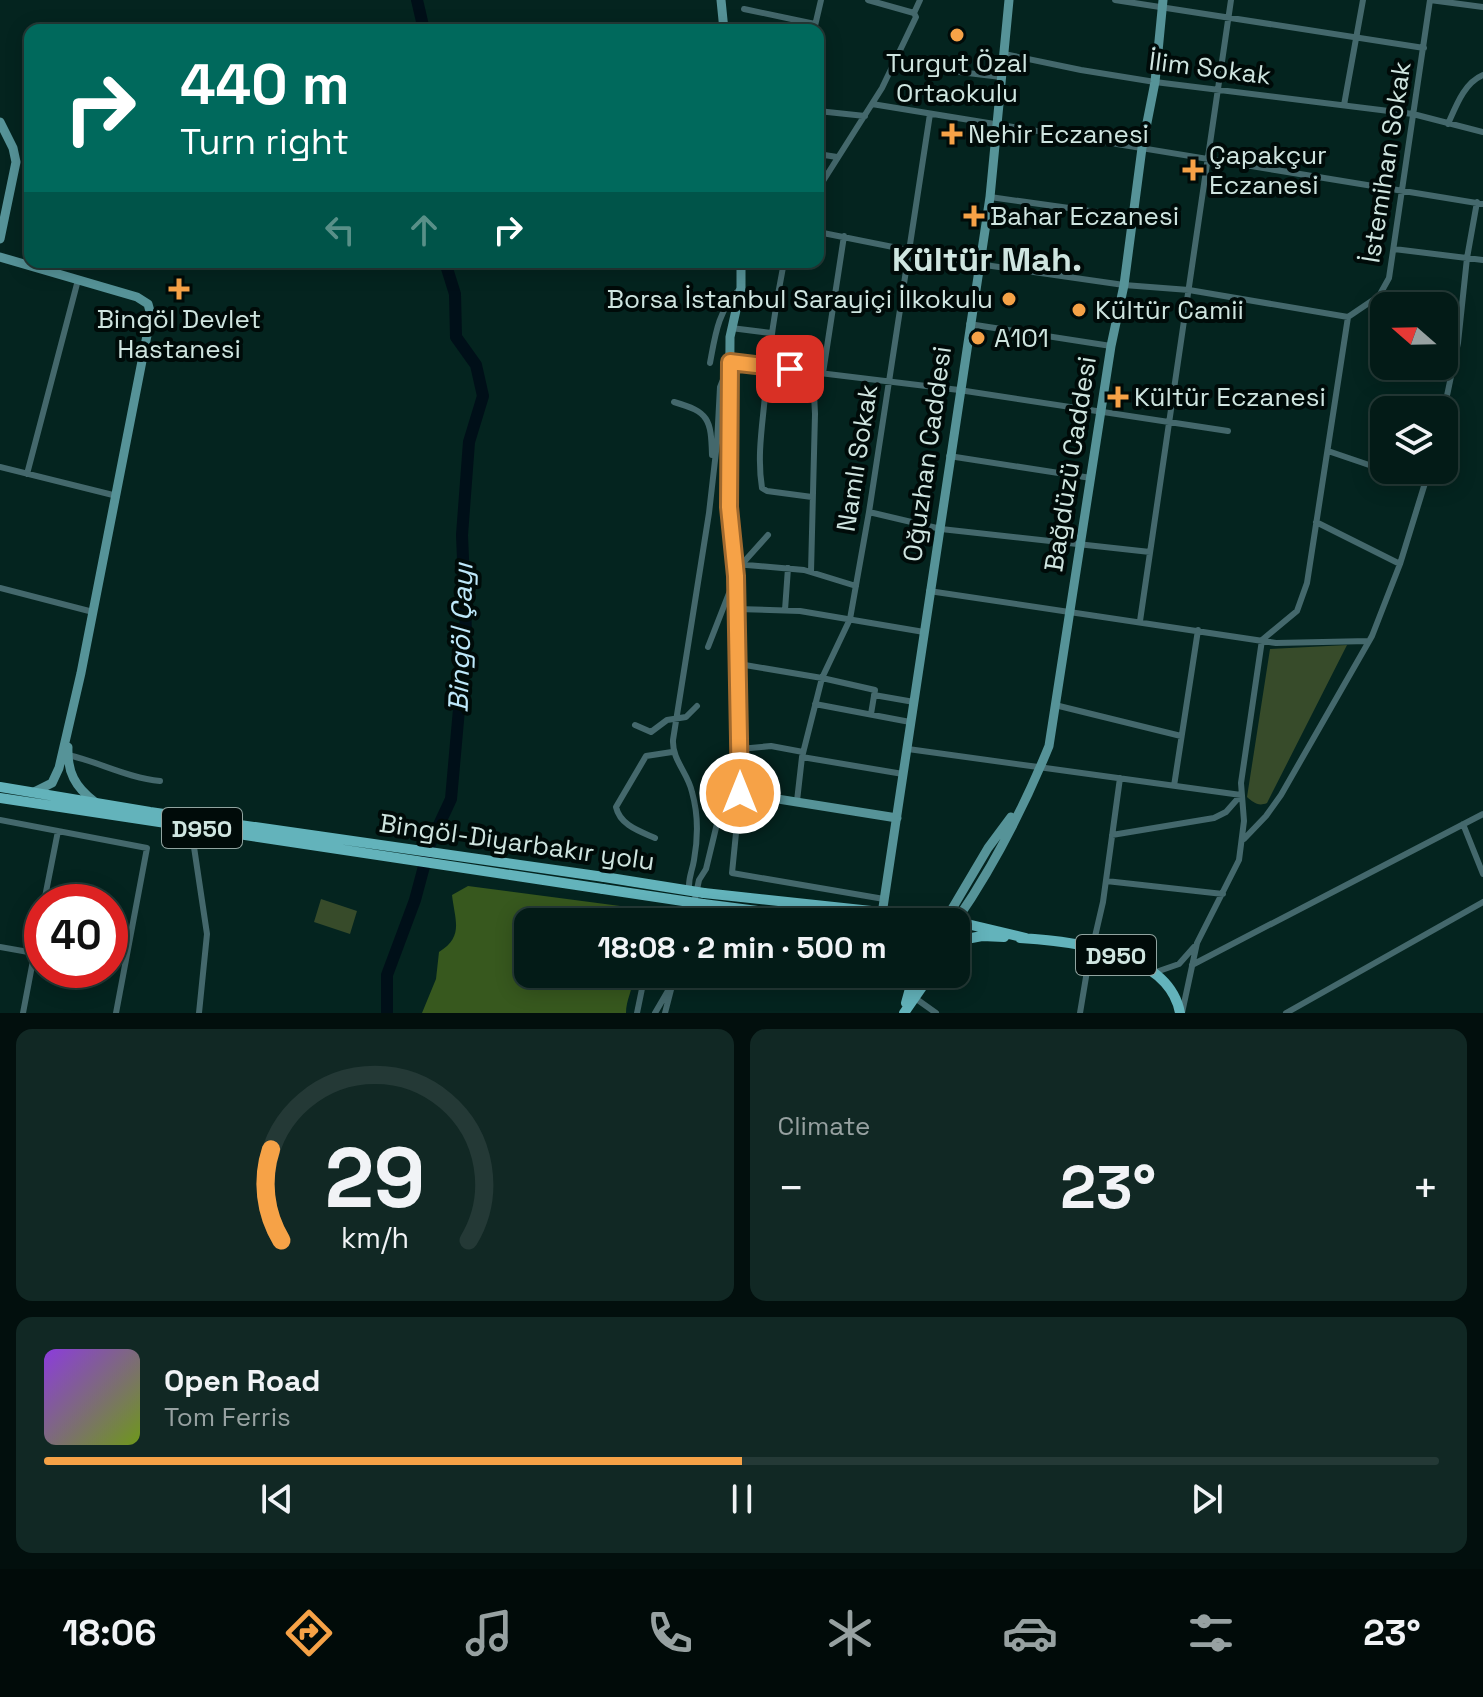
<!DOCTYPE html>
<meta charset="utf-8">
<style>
:root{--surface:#031b17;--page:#112824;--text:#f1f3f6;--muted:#97a1a1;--line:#243936;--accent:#f6a247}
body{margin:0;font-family:"Space Grotesk",sans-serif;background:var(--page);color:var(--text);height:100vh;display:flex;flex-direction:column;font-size:30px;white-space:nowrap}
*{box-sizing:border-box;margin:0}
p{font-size:26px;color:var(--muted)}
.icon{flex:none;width:44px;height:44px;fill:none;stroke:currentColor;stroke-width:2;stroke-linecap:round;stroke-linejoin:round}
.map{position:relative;height:1013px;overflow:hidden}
.sheet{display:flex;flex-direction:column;gap:16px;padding:16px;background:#020f0d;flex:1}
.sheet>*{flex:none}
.top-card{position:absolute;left:24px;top:24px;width:800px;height:244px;border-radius:16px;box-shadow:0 4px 20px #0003,0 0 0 2px var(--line);background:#00695c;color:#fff;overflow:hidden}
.needle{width:52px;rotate:290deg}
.fabs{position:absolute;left:1370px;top:292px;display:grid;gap:16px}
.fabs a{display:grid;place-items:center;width:88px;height:88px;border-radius:16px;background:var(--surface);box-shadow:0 4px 20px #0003,0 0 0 2px var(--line);font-size:40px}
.speed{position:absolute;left:24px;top:884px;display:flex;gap:16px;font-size:40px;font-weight:700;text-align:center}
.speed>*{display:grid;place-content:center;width:104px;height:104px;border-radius:50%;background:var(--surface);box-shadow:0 4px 20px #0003,0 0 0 2px var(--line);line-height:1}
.speed .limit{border:12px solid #d22;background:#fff;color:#111}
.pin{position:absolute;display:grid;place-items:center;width:68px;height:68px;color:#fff;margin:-34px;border-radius:16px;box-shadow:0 4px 12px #0006}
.me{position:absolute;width:88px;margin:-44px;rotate:0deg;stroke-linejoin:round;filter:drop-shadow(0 0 6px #0008)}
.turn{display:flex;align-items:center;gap:28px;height:168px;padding:0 24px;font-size:36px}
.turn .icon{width:104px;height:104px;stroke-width:2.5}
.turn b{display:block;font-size:56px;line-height:68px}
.lanes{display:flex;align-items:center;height:76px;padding:0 24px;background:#0003;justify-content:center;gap:40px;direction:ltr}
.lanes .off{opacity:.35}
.big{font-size:60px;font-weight:700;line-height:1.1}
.sheet .widget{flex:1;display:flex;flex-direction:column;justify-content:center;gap:12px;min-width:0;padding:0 28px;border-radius:16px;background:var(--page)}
.sheet .dial{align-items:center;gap:0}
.dial svg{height:208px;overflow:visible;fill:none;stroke:var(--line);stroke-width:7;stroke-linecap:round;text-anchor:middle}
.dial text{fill:var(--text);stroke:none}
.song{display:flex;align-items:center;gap:24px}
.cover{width:96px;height:96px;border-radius:12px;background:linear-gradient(135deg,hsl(270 70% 55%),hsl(80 70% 35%))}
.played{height:8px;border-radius:4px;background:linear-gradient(90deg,var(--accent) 50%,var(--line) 50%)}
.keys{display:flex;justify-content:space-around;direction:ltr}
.heat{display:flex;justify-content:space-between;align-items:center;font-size:44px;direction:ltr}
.sheet .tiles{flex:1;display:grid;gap:16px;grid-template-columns:1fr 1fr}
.widget:last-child{grid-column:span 2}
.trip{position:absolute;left:514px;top:908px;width:456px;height:80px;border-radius:16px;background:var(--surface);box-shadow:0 4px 20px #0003,0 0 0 2px var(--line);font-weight:700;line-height:80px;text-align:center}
.tabs{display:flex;height:128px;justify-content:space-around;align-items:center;background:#010b09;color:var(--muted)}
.tabs .icon{width:56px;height:56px}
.tabs .current{color:var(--accent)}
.tabs b{font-size:36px;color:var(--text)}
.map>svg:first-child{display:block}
.green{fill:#374b2a}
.forest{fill:#37581e}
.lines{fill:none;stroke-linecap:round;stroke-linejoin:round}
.river{stroke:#000f18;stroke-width:12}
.street{stroke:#44686c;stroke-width:6}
.secondary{stroke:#569398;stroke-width:9}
.primary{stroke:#63b3bb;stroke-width:10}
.primary-bridge{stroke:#63b3bb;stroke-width:10}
.route-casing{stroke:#a0692e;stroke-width:20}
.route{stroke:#f6a247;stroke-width:14}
.poi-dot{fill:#f6a247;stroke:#000b09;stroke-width:3}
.labels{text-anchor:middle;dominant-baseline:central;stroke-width:8;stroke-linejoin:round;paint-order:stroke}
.shield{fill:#000b09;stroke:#91a4a0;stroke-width:2}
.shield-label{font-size:24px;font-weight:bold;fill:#cfe5e0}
.poi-label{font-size:26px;fill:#cfe5e0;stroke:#000b09;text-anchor:start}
.street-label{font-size:26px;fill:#cfe5e0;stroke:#000b09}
.water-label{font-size:28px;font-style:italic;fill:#bee8fa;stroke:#000b09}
.district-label{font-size:34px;font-weight:bold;fill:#cfe5e0;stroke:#000b09}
</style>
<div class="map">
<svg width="1483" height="1013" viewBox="0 0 1483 1013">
<rect width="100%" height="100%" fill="#04241f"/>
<path class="green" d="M1347,645L1267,803C1258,807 1253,802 1247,797L1270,649Z
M321,899L357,911L350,934L314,922Z"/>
<path class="forest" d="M468,886L643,909V922H528V974H633C634,988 626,999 626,1013H422L436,979L439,952C464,936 455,921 452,895Z"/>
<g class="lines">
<path class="river" d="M417,0L424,30
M387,1013V975L415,900L430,844L451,799L466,631L462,535L469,442L483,396L476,365L456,337L455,294L445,262"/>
<path class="street" d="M1115,0L1424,48
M1430,0L1483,7
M744,9L815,24
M914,13L920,0
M814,30L821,0
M1004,54L1081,70L1155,82L1413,114L1483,132
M893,64L1001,77
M872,104L1483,204
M1344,105L1363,0
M818,111L865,116
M1448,124C1456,106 1464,83 1483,75
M818,154L837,157
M818,189L882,88L916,17L914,13L868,0
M990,197L1133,217
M818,232L978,264L1124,285L1189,290L1348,317L1379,296L1389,278L1430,0
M1394,249L1483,260
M784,262C775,307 769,351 765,396C762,428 757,457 762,488L767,491L812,497
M969,324L1111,346
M731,328L771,333
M710,363C715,336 718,310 739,290
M823,373L844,236
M674,402C709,412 711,419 712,455
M1444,410L1458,343L1467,258L1477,202
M1328,451L1425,484
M949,456L1091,478
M0,467L117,496
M27,474L78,280
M869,512L941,529L1150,552
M1316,522L1400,564
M735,564L804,570L856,586
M742,564L768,535
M811,572L815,414L813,372
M0,588L93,612
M929,591L1276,643L1369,641
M737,609L800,611L924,632
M785,610L788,568
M1140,621L1231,0
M708,647L733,583
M739,664L822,678L875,690L871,714
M874,695L914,702
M815,704L910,722
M1055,705L1181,736
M635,725L651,732L667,720L686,717L697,706
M908,749L1241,795L1226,812L1214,818L1112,835
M68,755C99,762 128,778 160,781
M802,757L903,774
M1174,786L1198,630
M740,793L732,873L884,899
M797,801L802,757L822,678L850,619L869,512L930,114
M0,820L147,848L116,1013
M1463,824L1483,874
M191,827L207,934L199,1013
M655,838C639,831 620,825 616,807L646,756L672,752
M1244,839L1266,816L1281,795L1372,636L1400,564L1429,470
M1106,881L1223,894
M689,890C688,878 692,872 694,860C698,838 698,813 692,792C688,773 672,760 673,740L709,513L717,443L720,387L730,362L959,390L1228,431
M44,902L58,831
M690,902L691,918
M690,922L699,880L706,869L731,766L740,749L771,746L803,752
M0,947L34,953
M1192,965L1483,814
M1156,972L1179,964L1194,947
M915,998L936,1013
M23,1013L42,913
M637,1013L645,974
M655,1013L669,989
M665,1013L675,974
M1080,1013L1087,971L1103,902L1120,778
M1182,1013L1197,943L1239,860L1244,821L1241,783L1262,640L1297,611L1307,583L1348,317
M1286,1013L1483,902"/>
<path class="secondary" d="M721,0L724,30
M0,122L13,148L16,162L0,239
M0,257L137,297L148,304L151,315L81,673L59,768L52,783L34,792
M741,262V288L730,337L729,507L735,564L740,793L897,818
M68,747C67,772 75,787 95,802
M882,914L990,197L1009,0
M946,919L988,848L1011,817
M956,921C994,866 1024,807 1049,746L1111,346L1124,285L1142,148L1155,82L1163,0"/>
<path class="primary" d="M0,787L150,812L604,877
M0,798L603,889
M704,893L946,919L1026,938
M703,904L845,922
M1020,938C1071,941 1169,951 1180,1013
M956,941L982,936L1004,937
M906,1003L914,974
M904,1013L931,974"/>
<path class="primary-bridge" d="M604,877L704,893
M603,889L703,904"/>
</g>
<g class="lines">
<g class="route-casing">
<path id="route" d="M740,793L736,576L729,507L730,362L790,369"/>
</g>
<use href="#route" class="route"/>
</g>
<g class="poi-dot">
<circle cx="957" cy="35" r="8"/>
<path d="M948 122h8v8h8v8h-8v8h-8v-8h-8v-8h8z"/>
<path d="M1189 158h8v8h8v8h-8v8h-8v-8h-8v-8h8z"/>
<path d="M970 204h8v8h8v8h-8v8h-8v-8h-8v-8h8z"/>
<path d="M175 277h8v8h8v8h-8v8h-8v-8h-8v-8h8z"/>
<circle cx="1009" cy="299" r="8"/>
<circle cx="1079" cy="310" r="8"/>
<circle cx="978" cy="338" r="8"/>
<path d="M1114 385h8v8h8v8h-8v8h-8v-8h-8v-8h8z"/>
</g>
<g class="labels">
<g class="shield">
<rect x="162" y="808" width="80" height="40" rx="6"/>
<rect x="1076" y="935" width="80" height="40" rx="6"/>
</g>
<g class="shield-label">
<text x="202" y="828">D950</text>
<text x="1116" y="955">D950</text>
</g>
<g class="poi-label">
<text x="957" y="63" text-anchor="middle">Turgut Özal<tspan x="957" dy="30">Ortaokulu</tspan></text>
<text x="968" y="134">Nehir Eczanesi</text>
<text x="1209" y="155">Çapakçur<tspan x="1209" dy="30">Eczanesi</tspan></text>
<text x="990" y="216">Bahar Eczanesi</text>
<text x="993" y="299" text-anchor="end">Borsa İstanbul Sarayiçi İlkokulu</text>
<text x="1095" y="310">Kültür Camii</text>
<text x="179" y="319" text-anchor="middle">Bingöl Devlet<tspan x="179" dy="30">Hastanesi</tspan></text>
<text x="994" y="338">A101</text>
<text x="1134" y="397">Kültür Eczanesi</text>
</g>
<g class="street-label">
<text transform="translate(1210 68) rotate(7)">İlim Sokak</text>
<text transform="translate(1386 162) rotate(-81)">İstemihan Sokak</text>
<text transform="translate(927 454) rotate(-82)">Oğuzhan Caddesi</text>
<text transform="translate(857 458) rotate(-81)">Namlı Sokak</text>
<text transform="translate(1070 464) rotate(-81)">Bağdüzü Caddesi</text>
<text transform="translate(517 842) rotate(8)">Bingöl-Diyarbakır yolu</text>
</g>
<g class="water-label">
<text transform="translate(460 638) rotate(-88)">Bingöl Çayı</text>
</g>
<g class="district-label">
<text x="987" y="259">Kültür Mah.</text>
</g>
</g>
</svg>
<div class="fabs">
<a><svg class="needle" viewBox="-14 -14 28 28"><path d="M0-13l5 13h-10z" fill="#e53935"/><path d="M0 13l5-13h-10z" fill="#97a1a1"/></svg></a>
<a><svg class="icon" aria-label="layers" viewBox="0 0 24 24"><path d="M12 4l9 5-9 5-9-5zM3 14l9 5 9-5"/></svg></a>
</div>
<div class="speed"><div class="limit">40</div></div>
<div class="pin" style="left:790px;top:369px;background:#d93025"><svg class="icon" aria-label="arrive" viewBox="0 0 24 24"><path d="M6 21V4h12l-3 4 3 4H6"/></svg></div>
<svg class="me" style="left:740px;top:793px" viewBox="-20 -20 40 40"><circle r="17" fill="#f6a247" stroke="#fff" stroke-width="3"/><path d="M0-11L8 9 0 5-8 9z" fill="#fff"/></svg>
<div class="trip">18:08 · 2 min · 500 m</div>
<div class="top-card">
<div class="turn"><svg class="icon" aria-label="right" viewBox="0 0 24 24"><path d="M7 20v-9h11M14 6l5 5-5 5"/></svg><div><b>440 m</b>Turn right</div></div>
<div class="lanes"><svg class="icon off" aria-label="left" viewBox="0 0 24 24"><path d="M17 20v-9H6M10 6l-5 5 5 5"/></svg><svg class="icon off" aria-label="ahead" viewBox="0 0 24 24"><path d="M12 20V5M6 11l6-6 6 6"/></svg><svg class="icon" aria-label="right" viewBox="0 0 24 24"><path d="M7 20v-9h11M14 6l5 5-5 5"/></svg></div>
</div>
</div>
<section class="sheet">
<div class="tiles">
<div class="widget dial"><svg viewBox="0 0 100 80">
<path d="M14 69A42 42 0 1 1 86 69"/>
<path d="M14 69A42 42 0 0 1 10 34" stroke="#f6a247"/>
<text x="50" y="56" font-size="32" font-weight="700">29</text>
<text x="50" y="72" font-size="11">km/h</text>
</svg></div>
<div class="widget"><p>Climate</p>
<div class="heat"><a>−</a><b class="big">23°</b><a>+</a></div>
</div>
<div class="widget">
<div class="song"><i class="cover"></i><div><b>Open Road</b><p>Tom Ferris</p></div></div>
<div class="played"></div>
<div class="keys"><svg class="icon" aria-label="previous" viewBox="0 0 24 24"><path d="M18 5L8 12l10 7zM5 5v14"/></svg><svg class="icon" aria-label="pause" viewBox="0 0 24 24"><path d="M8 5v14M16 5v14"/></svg><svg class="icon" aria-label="next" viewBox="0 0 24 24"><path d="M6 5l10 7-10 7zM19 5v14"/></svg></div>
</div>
</div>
</section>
<nav class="tabs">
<b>18:06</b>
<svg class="icon current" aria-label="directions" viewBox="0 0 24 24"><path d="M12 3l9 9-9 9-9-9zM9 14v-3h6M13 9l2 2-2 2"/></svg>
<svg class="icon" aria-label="music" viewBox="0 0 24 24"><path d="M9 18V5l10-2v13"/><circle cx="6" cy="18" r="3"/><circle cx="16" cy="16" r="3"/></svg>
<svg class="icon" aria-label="phone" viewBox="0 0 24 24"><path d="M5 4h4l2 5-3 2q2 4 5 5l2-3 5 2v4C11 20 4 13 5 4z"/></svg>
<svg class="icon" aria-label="climate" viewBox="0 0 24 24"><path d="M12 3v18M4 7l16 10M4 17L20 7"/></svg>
<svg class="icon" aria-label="car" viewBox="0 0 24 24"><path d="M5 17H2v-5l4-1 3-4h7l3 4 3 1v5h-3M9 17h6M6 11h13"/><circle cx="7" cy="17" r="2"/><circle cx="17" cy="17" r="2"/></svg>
<svg class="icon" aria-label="filters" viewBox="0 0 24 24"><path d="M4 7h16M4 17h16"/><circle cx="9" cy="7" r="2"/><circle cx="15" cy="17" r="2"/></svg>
<b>23°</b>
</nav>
